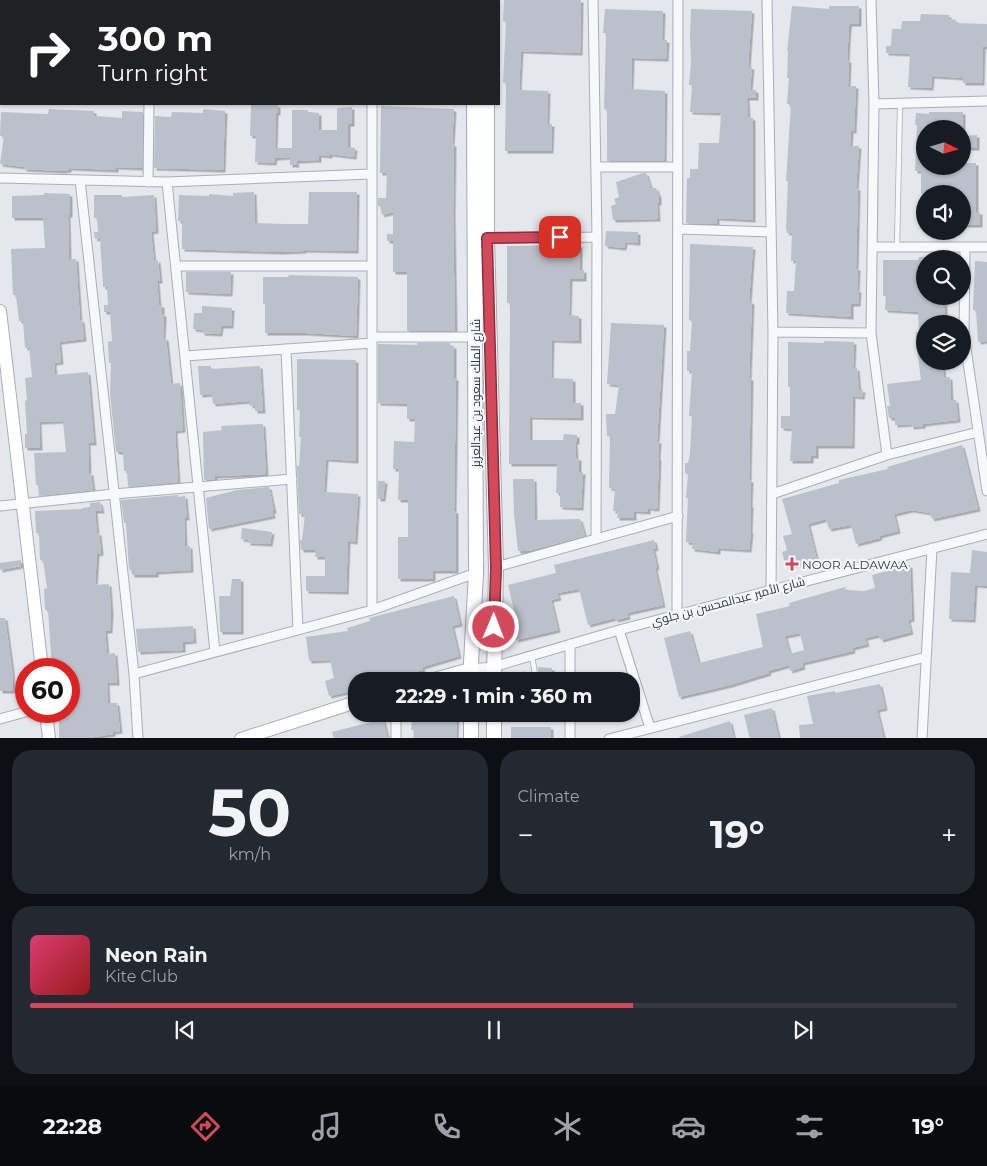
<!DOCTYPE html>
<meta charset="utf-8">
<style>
:root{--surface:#171b24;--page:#242831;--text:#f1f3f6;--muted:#9ea1a6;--line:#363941;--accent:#d1495b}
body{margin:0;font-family:Montserrat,Cairo,sans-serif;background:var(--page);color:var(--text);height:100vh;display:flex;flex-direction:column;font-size:19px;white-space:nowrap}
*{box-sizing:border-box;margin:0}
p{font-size:16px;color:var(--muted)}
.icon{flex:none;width:28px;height:28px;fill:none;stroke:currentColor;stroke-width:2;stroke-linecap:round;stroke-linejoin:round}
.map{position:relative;height:738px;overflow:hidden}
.panel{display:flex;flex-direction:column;gap:12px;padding:12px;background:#0d0f14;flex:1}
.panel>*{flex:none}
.hud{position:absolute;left:0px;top:0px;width:500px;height:105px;box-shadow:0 1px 4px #0004;background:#202124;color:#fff;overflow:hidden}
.needle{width:32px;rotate:95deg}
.tools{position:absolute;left:916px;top:120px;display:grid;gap:10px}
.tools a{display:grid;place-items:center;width:55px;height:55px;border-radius:50%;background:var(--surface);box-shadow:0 1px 4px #0004;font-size:25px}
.speed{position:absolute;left:15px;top:658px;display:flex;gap:10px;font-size:25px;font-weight:700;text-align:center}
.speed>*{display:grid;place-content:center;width:65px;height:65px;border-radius:50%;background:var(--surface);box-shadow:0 1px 4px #0004;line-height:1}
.speed .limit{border:8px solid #d22;background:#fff;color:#111}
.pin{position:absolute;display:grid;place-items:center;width:42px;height:42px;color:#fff;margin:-21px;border-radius:10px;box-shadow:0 2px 8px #0006}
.me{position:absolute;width:55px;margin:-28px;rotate:1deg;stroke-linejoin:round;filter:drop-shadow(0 0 4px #0008)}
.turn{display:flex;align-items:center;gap:18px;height:105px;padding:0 15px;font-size:22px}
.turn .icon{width:65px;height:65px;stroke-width:2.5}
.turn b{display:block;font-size:35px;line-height:42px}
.big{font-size:38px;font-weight:700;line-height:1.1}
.panel .tile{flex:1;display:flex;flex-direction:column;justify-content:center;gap:8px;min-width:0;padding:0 18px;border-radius:20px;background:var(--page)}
.panel .dial{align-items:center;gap:0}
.dial b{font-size:65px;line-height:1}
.song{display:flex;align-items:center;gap:15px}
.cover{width:60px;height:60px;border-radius:8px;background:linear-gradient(135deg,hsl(340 70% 55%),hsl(0 70% 35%))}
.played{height:5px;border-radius:2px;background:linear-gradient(90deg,var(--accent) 65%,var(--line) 65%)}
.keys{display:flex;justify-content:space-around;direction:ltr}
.heat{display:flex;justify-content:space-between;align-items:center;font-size:28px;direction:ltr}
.panel .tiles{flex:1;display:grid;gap:12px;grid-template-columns:1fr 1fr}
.tile:last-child{grid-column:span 2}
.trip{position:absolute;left:348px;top:672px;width:292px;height:50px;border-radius:20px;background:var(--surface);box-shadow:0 1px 4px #0004;font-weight:700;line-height:50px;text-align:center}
.tab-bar{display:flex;height:80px;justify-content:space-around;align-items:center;background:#090b0e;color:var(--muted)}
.tab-bar .icon{width:35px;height:35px}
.tab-bar .on{color:var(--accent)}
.tab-bar b{font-size:22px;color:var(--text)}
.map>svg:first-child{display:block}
.building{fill:#bbc0ca;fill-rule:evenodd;filter:url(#shadow)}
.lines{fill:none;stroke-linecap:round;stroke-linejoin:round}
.lane-casing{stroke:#a9aeb7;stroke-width:6}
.street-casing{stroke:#a9aeb7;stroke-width:11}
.secondary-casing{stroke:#a9aeb7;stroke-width:14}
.primary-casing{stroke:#a3abb8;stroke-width:16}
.lane{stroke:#f7f8fa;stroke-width:4.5}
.street{stroke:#f7f8fa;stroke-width:9}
.secondary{stroke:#fff;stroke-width:12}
.primary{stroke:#fff;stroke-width:14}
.route-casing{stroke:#882f3b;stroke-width:12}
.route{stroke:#d1495b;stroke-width:9}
.poi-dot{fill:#d1495b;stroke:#f4f6f9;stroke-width:2}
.labels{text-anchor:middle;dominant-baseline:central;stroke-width:4.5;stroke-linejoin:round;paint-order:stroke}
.street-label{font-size:12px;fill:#2b3445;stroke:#f4f6f9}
.poi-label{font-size:12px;fill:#2b3445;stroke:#f4f6f9;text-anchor:start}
</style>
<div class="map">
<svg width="987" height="739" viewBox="0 0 987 739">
<defs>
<filter id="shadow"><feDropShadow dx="2.5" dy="2.5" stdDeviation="0" flood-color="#0004"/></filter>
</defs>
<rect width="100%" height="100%" fill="#e4e7ec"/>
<path class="building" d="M504,0H581L580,53L521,51L519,90L548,91L547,124H552L551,151H505L506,83H503L506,22L503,21Z
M792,6L829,9V6H859V24H850L849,26L847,60H849L848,86H856L854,131H851L850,146H859L856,188H858L856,268H858L857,290H859L858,304H851V317L786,313L787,291H794L796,261H791L792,233H787L786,228L788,181H786L791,104H787L789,78H787L788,51H787Z
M605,9L663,11L662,40H667L666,59L632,58L631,89L665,91L664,161H607V110L604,109L606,33H603Z
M691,9L752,11L748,67H752L750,90H756V98H747L748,117L753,118V220L717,218V224L686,223L687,178H690V169H698L699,143H719L721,113L690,112L692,85H689L691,62L690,36Z
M921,14L949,15V19L956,20V23L987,24V47H983L982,83H963V78L932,76L931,88L908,87L910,54L886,53V46H891L892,29H901L902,21H920Z
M251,105H278V113H276L275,148H292V110H308V112L319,113V130H337V108L352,107V124H348V147L355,148L354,157L330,154V156L319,155V160L296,161L297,165H290V157L275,158L274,163L255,162L256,136H250Z
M381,106L454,109L452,144H454L453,213L455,331H407V272H393V241H387V234H393V212L382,215L380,206H378V198H386L387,173H380Z
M49,109L94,111V116L122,118V111L143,112L142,168L116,167V170L69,168V170L62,171L24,169V167L0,164L4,136H0L1,112L48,114Z
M203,109L225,111L223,170L154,168L155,116L171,117L172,112L203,113Z
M929,112H963V129H925V151H922V166H962V163H976V212H980V225H962V194H921V171H915L917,125H915L916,113L929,114Z
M977,135V148H962V136Z
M643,173H646L651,188H656L659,196V203H657L658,219L613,220L611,206L616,204L614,199L619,197L616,182Z
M254,192L255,223L285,224H308L309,192H357L356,251L304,250V251L280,252L182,249V221H178L179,195L209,196V194L233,196V193Z
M44,193L70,194V215H68L69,259H76L80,320H82L84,339L59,342L61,362L54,363L55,375L88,372L94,443H88L89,473H91L93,490L39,496L38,485H36L34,453L66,452L63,421L39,422L40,448H25V434H27L25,401L27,400L25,378L32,377L29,347L25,348L23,321H19L16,295H13L11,249L45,248L43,218H12V196L44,195Z
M94,195H122V197L154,195L156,231L151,232L154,261L158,260L160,281H157L159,305H162V314H164L163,338H166L171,384L180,383L183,430L175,431L178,482L128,487L127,471H124L123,452H116L110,393L111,363H109L108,342L112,341L110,312H104V305H108L107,287H103L100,238L95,239L94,232H98L97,218H94Z
M606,231L638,232V243L625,242L624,248L605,246Z
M690,244L753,247L749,301L752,302L749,378H751L749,480H751L750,505H751L750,531H751L749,550L718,548V552L692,549L693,543L686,542L688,498H686L688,474L685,473V463H688L690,453L692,416H689L692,371H687V351H690L692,321L689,320Z
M580,245V271L584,270V279H570L569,315L579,316V341L552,340L551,378L573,379V403H581V418L530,417V440H563L564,434L577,435V442H575L576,458H579V472H583L581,508L560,507V493H556L557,464H509L510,303H507V246Z
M919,257H925V296H944L945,309V324H925V361H942L944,377H950L951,400H956L958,420L923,424V426L911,427V424L895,425V418H889L887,406H890L887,384L921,380L916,341V332H919L918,312L885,310L886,296H883V260H918Z
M975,261L987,262V341L978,342L976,310H973Z
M186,272H231L230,294L186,292Z
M289,275L358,277L356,336L306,333H265V304H263V277H288Z
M202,306L232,308L231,326H221L220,334L202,333V330L193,329L194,313H202Z
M611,323L664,325L657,441H659L658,458H659L657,509L648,508V512L634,511V518H617L618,511H613L615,489L609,488L610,436H607L606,414H615L619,385L607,384Z
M824,341L854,342L853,368H857L859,390H863L862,397L853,396L852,446H816V456H811V461H790L792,429L781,428V416H790V387H788V342L824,343Z
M417,343H450V346H454V378H456L454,511H456V571H433V579H398V537H408V500H398L399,469H393L394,441L414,442L415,419H407V404L378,403V344L417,345Z
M297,359L356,360V461L326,459L324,492L358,494L355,542L348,541L346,592L306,591V576H325V557H315L316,550H301L300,540H302L305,515L299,514L297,466H299L301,437H299L300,410H297Z
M198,366H211V369L260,366L263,411H255V405L250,406V401L213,404L212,394L200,395Z
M263,424L266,474L215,476V479L204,480L203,432L222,430L221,426Z
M962,445L978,509L932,519L930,513L911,510L894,514L898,531L879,536L880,538L856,544L851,525L829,529L826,519L808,524L817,560L786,567L782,552L787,550L783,536L792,534L782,499L839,483V480L888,469L887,467Z
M513,479H534L535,520L580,519L585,536L528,551H518L514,514Z
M378,481H385L383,499H378Z
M269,487L274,511H272L273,516L209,529L206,498L237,490Z
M178,495V497L185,496L187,518H184L185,546H190L191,570L156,572V575H132V569L129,570L126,523H124L121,500Z
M100,502L102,511H95L97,533H99L101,553L97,554L95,585L109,584L111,612L110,631H105L107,654L115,653L117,683H107L108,703H117L120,731L113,732V734L88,738H59V715H69V669H52L48,610H45L44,589L47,588L43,560H40L39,533H36L35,511L82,509V508L90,507V503Z
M242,528L272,532L270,544L248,543V540L241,539Z
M654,540L656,548L653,549L657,567L655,568L663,605L627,613L628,617L616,620L615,618L588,625L579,589L557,593L559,598L551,600L558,630L516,640L510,616L515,614L508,585L556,573L554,565Z
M972,550L987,552V586L975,585L973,620L949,619L951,572L970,573Z
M21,560V566L0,570V563Z
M910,565L912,619L908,620L911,632L881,640L879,635L865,638L867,644L852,648L853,651L802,663L803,667L790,671L789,665L768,671L769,673L730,685L679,697L664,638L690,631L699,663L763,647L756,614L790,606L789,603L845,587L846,590L864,591L875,588L872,575ZM800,633L804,650L790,654L785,636Z
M232,579H241V632H220L219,596H230Z
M454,596L460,624L452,626L459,656L422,667L423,670L377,681H354L356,690L329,696L325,681L334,678L330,660L309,661L306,637L348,631L347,628L370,621L369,618Z
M0,618H5L12,669L13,691H0Z
M193,626L194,641L183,642V650L138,652L136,629Z
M538,667L552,668V678L538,677Z
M524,671L529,679V681H511Z
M880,684L885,708L877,710L884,739H800L799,725L813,724L807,696L835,691V693Z
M772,708L779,739H750L744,715Z
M422,714H457L456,739H413L414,730H411L412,717H422Z
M383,719L388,739H334L332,732Z
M730,721L734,739H680L679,737Z
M511,727H551V739H511Z"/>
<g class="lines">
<g class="lane-casing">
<path id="lane" d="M897,247L900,104
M532,656L535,674L533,681"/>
</g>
<g class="street-casing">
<path id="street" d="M57,0V1
M279,0V1
M369,0V1
M593,0L597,237L596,539
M767,0L773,332L771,590
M871,0L874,104L871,333L887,455
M0,98H1
M372,104V610
M874,104L987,101
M596,167H678
M0,178L167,182L372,174
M80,180L134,674L138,739
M148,182L149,104
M167,182L215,652
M678,229L771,232
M487,238L597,237
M872,247H987
M965,247L964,335L987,491
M176,266H372
M773,332L871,333
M372,337H475
M286,349L298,630
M185,356L372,343
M772,494L887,455L978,432
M0,506L114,494L292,479
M496,567L678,516
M677,615L678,0
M619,630L650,728
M470,669L493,667L619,630L987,534
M134,674L372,610L476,573
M570,681V644
M396,714V739
M0,719L29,711
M570,739V714
M609,739L926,657
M922,739L932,548"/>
</g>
<g class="secondary-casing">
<path id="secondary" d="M0,311L42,669
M427,681L470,669
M46,711L49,739
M241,739L356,702"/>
</g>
<g class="primary-casing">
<path id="primary" d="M472,0V1
M487,0V1
M487,104V238L496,567L494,681
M470,681L476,573L474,104
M471,714V739
M494,714V739"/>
</g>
<use href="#lane" class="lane"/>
<use href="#street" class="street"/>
<use href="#secondary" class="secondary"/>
<use href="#primary" class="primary"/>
</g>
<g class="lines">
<g class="route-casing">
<path id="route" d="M494,627L496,568L487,238L560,237"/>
</g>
<use href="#route" class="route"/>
</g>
<path class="poi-dot" d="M789.5 556.5h5v5h5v5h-5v5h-5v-5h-5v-5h5z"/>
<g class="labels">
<g class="street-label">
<text transform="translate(475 393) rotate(-90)">شارع الملك سعود بن عبدالعزيز</text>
<text transform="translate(728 601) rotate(-15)">شارع الأمير عبدالمحسن بن جلوي</text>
</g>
<g class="poi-label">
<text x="802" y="564">NOOR ALDAWAA</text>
</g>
</g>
</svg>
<div class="tools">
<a><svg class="needle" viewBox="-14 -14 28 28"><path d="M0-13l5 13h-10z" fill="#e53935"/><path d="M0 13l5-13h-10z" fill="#9ea1a6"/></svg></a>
<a><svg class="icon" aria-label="sound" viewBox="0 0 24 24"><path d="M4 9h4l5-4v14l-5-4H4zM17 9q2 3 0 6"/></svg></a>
<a><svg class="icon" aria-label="search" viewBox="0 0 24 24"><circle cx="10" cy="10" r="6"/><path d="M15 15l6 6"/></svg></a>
<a><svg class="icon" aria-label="layers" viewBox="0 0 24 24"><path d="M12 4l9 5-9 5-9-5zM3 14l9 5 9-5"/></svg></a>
</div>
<div class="speed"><div class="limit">60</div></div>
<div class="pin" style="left:560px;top:237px;background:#d93025"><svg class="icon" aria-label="arrive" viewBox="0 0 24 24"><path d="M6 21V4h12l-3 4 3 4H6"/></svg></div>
<svg class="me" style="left:494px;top:627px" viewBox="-20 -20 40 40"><circle r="17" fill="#d1495b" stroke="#fff" stroke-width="3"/><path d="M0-11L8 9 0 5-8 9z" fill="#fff"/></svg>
<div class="trip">22:29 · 1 min · 360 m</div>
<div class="hud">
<div class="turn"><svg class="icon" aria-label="right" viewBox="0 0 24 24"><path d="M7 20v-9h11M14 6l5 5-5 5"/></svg><div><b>300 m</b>Turn right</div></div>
</div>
</div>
<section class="panel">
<div class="tiles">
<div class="tile dial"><b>50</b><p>km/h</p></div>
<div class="tile"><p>Climate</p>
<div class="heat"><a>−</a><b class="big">19°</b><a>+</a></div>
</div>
<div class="tile">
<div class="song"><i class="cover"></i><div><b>Neon Rain</b><p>Kite Club</p></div></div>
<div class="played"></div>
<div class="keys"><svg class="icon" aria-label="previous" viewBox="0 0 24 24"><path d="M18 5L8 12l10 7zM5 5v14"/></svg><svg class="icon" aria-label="pause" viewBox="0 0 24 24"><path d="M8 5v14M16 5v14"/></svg><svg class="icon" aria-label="next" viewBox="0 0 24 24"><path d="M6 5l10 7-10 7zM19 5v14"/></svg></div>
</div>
</div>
</section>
<nav class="tab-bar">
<b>22:28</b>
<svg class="icon on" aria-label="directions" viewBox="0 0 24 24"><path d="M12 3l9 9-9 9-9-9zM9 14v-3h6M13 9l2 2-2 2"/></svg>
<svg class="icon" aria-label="music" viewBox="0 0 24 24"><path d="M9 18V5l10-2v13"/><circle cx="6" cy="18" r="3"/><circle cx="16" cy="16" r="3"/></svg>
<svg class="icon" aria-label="phone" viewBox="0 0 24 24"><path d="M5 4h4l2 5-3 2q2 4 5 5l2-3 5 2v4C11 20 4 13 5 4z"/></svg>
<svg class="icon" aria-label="climate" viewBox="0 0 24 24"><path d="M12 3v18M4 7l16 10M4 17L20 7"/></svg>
<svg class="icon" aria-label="car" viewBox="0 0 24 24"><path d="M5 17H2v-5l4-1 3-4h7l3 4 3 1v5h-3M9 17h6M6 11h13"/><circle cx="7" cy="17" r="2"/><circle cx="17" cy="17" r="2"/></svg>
<svg class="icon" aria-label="filters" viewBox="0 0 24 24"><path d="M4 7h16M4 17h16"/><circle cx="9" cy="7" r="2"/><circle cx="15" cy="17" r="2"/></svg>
<b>19°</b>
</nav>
